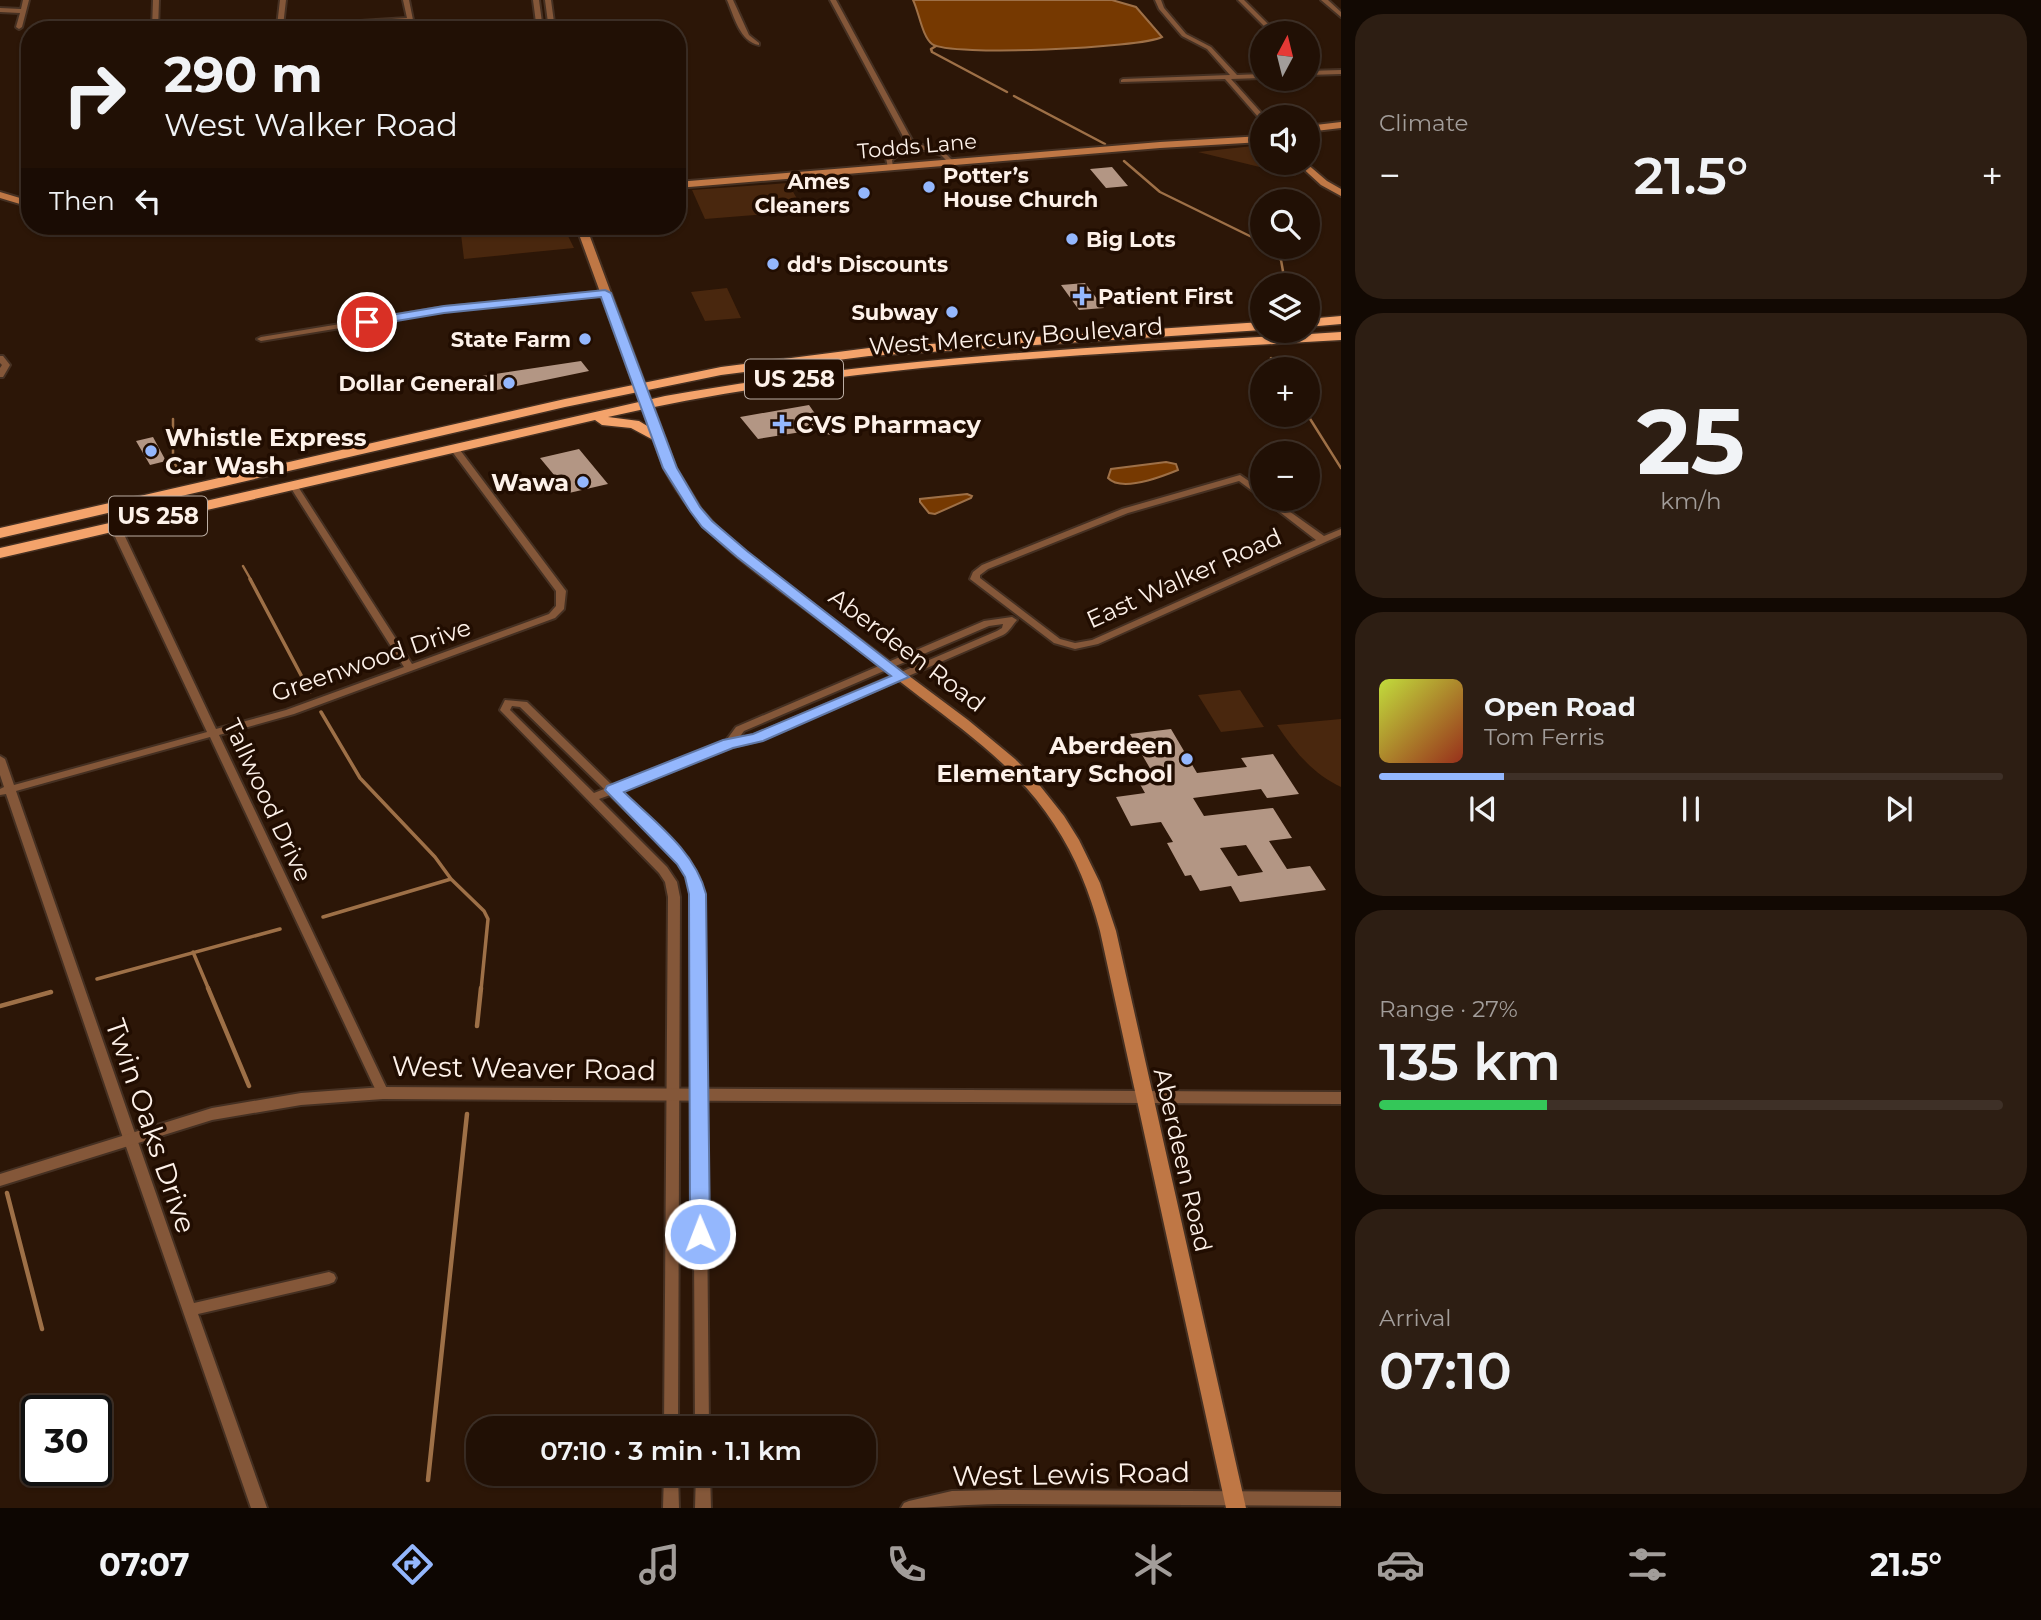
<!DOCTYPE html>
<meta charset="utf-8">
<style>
:root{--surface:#211005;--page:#2d1e13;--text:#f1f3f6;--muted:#a29d9a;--line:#3e3027;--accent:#94b7fd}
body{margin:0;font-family:Montserrat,sans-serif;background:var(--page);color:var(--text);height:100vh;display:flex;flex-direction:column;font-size:26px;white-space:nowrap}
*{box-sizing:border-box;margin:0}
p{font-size:23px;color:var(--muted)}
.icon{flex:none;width:38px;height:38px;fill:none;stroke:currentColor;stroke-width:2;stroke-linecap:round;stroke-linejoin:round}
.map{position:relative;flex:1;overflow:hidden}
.side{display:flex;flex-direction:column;gap:14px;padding:14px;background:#120903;width:700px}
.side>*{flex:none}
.guide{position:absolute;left:21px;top:21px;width:665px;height:214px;border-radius:28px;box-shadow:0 2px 5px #0004,0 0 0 2px var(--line);background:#211005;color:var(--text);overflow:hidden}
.needle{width:46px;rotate:7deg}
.controls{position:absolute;left:1250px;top:21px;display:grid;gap:14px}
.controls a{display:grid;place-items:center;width:70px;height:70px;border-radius:50%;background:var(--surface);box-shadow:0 2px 5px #0004,0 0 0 2px var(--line);font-size:35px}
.speed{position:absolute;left:21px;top:1395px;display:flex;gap:14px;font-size:35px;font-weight:700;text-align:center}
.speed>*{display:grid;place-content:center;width:91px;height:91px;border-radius:50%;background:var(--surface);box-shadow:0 2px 5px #0004,0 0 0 2px var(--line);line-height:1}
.speed .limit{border:4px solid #111;border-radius:10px;background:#fff;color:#111}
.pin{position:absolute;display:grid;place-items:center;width:60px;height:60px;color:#fff;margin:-30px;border:4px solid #fff;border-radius:50%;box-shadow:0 2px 7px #0007}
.me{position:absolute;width:77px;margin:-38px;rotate:359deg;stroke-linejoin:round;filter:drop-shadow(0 0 5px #0008)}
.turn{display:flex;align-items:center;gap:24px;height:147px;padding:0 28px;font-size:32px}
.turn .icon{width:91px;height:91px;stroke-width:2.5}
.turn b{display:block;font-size:49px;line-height:60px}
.then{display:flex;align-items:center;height:66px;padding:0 28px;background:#0003;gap:14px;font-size:26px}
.big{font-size:52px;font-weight:600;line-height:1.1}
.side .widget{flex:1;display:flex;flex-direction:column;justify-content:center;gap:10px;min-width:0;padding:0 24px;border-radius:28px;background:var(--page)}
.side .dial{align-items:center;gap:0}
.dial b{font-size:91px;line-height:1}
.song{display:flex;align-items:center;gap:21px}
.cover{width:84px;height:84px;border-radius:10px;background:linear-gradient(135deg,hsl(70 70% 55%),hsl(10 70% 35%))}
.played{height:7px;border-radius:4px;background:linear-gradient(90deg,var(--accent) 20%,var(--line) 20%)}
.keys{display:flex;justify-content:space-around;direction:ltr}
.heat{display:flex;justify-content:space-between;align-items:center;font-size:38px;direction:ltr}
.charge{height:10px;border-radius:5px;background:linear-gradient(90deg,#34c759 27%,var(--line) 0)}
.trip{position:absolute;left:466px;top:1416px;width:410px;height:70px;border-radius:28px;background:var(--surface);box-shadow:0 2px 5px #0004,0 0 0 2px var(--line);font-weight:600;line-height:70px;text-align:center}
.dock{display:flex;height:112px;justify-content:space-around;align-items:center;background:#0d0602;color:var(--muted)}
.dock .icon{width:49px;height:49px}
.dock .current{color:var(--accent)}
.dock b{font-size:32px;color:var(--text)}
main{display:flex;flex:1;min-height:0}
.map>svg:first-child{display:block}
.green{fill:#49270e}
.water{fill:#763901;stroke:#9e7047;stroke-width:2}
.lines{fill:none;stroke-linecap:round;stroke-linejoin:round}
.stream-far2{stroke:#9e7047;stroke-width:2.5}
.stream-far1{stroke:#9e7047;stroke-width:3.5}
.stream{stroke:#9e7047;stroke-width:4.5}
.building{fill:#b39684;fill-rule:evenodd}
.minor-casing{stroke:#453022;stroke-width:4}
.tertiary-casing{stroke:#453022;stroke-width:4}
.secondary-casing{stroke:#453022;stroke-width:4}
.trunk-casing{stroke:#453022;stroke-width:3}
.minor{fill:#845739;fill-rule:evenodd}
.tertiary{fill:#845739;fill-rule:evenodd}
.secondary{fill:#bf7745;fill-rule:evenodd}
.trunk{fill:#f4a36b;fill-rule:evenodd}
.route{fill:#94b7fd;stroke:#6077a4;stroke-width:2}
.poi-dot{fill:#94b7fd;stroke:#210d01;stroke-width:2.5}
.labels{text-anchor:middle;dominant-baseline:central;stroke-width:7;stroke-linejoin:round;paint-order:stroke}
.far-street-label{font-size:21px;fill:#fdf1e9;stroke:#210d01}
.far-poi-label{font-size:21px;font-weight:bold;fill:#fdf1e9;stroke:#210d01;text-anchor:start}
.shield{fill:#210d01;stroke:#bbada3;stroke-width:2}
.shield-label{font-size:23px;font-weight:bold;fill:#fdf1e9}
.street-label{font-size:24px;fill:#fdf1e9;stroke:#210d01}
.poi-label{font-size:24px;font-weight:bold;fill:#fdf1e9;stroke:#210d01;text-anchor:start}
.near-street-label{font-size:28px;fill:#fdf1e9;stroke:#210d01}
</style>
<main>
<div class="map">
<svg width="1341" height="1508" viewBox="0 0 1341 1508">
<rect width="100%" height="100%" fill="#2c1607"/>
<path class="green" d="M1262,145V163H1286L1296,176L1198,152Z
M788,183L804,211L705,219L692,190Z
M460,226H563L574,248L464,259Z
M727,288L741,318L705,321L691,292Z
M1240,690L1264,727L1221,732L1198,695Z
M1341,719V787C1313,774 1294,751 1277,725Z"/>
<path class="water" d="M913,0H1112L1136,7L1162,37C1142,48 949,57 932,44C922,36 919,12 913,0Z
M1166,462L1176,464L1178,470C1161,477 1121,492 1108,478L1111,469Z
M967,494L972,496L971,498L935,514L929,513L920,502V499Z"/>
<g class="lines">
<path class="stream-far2" d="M936,46L931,49L932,52L1007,92
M1014,96L1105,144
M1124,161L1160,192L1262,242
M1268,247L1281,260L1284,277L1275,285
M1271,358L1278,369
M1307,414L1341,468
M173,419V459L180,475
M243,566L251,580"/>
<path class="stream-far1" d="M250,579L310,692
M321,712L360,778L435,857L451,879L484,911L488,919L481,990
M323,917L451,879
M193,952L209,990
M97,979L280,929"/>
<path class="stream" d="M208,988L249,1086
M0,1006L51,992
M477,1026L481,988
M7,1193L42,1329
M428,1480L467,1114"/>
</g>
<path class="building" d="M1112,167L1128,186L1106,188L1090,169Z
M1085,283L1104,308L1079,310L1061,285Z
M581,361L589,371L492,391L482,376Z
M809,405L830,435L814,430L758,439L740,417Z
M153,437L166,461L150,465L136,441Z
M579,449L608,484L569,493L540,458Z
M1171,729L1197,773L1247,767L1241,758L1273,754L1299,794L1267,798L1261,789L1193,798L1204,816L1273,808L1292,838L1269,841L1287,869L1310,866L1326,890L1240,902L1231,886L1200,891L1191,875L1185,876L1167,843L1173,842L1161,822L1131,826L1116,797L1145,793L1137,779L1155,777L1130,734ZM1246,845L1263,872L1238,876L1220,848Z"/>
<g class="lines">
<g class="minor-casing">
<path id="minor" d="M23,0H29L22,27L19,29L16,27L20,13L0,12V8L21,9Z
M153,0H159L158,30H152Z
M280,0H286L283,26L407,18L403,0H409L415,30H409L407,22L283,30H237L277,26Z
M533,0H539L543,30H537Z
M545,0H551L555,30H549Z
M727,0H733L749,35L759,43V45C740,42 734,16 727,0Z
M830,0H836L913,142L945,153L953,161V163H949L941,155L911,146L892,160L893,167L888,168L886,158L906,142Z
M1155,0H1161L1164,8L1186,34L1211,47L1237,75L1262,74V78L1231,79L1265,117L1260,119L1225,79L1121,82V80L1123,79L1230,75L1207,49L1182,36L1159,9Z
M1238,0H1244L1277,33H1271Z
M1321,0H1328L1341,12V17Z
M1341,70V74L1307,75V71Z
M605,291L609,293L608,295L444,311L261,341L257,339L261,337L444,307Z
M0,356H3L10,365L3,377H0V368L2,365L0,363Z
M454,445L457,446L566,591L564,609L555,618L294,714L219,735L389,1093L387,1096L383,1098L379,1096L377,1093L210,737L16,791L194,1303L329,1272L334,1274L336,1278L334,1282L329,1284L198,1314L267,1508H251L123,1138L6,794L0,795V789L4,787L0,775V756L5,759L14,785L207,732L110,526L112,524L115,523L120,526L216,729L286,710L404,667L289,485L290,483H296L297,485L412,664L549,614L556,606V591L451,450V446Z
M1240,475L1262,490V498L1239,481L1128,513L988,569L980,575V578L1060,639L1075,643L1092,640L1316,540L1263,499H1272L1324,536L1341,529V535L1098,644L1075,649L1054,643L970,579L973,572L982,565L1122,509Z
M1012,617L1017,620C1012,625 1010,631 1003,635L761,740L732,747L619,791L688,858L699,877L704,894L709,1428H695L692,894L687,877L680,863L610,795L599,799L667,867L677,882L680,897L678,1428H664L668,897L665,882L659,873L500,710L505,700L527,702L613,786L725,742L736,727L984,621ZM1003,624L1002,628L997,631L754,735L738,739L744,731L989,626ZM512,706L520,707L604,789L594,793L510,710Z
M664,1474H678L679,1508H663Z
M696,1474H710L711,1508H695Z
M999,1490L1341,1492V1506L999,1504C966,1504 934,1508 901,1508L904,1503L909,1501L952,1491Z"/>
</g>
<g class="tertiary-casing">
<path id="tertiary" d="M383,1087L1341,1092V1104L383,1099L301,1105L212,1120L0,1186V1174L212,1108L301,1093Z"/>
</g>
<g class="secondary-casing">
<path id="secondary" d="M1341,122V128L1307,132V126Z
M1262,136V142L1160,148L677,188V182L1160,142Z
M1297,163H1306L1327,181L1341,189V196L1321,185Z
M0,192L30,201V207L0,198Z
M576,226H586L676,468L701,509L718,528L758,563L968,720L1015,759L1033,777L1064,816L1079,840L1100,883L1116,931L1246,1508H1226L1100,931C1090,893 1076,857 1054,824C1020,771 969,734 920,697C879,665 838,634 797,603C743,563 696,530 664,468Z"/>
</g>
<g class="trunk-casing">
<path id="trunk" d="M1341,316V324L1307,327V319Z
M1262,322V330L869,356L721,375L565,407L0,538V528L565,399L721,367L869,348Z
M1341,332V340C1096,355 848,362 608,417L639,421L664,436L666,439L659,443L631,428L602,425L595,420L0,558V548L665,396C889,356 1115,346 1341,332Z"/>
</g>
<use href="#minor" class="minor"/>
<use href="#tertiary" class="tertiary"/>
<use href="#secondary" class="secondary"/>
<use href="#trunk" class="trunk"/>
</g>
<path class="route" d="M605,290L611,293L677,468L700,507L712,521L747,551L909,677L763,741L733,748L624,792C655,822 695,851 706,894L710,1234L707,1240L700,1243L693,1240L690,1234L689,894L685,877L677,864L605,790L607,786L723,740L753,734L891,676L737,557L702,527L690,511L663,468L601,297L444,313L367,326L361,322L367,319L444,306Z"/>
<g class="poi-dot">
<circle cx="929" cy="187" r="7"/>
<circle cx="864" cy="193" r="7"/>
<circle cx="1072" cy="239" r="7"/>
<circle cx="773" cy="264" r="7"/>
<path d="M1078.5 285.5h7v7h7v7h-7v7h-7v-7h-7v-7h7z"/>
<circle cx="952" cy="312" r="7"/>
<circle cx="585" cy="339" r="7"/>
<circle cx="509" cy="383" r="7"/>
<path d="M778.5 413.5h7v7h7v7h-7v7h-7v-7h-7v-7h7z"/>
<circle cx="151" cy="451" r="7"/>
<circle cx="583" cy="482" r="7"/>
<circle cx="1187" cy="759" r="7"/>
</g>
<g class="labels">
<g class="far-street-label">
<text transform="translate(917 146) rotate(-5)">Todds Lane</text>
</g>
<g class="far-poi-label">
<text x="943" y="175">Potter’s<tspan x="943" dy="24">House Church</tspan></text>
<text x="850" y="181" text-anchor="end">Ames<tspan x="850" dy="24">Cleaners</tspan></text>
<text x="1086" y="239">Big Lots</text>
<text x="787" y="264">dd's Discounts</text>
<text x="1098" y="296">Patient First</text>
<text x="938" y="312" text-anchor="end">Subway</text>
<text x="571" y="339" text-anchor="end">State Farm</text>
<text x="495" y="383" text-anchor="end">Dollar General</text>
</g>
<g class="shield">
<rect x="745" y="359.5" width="98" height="39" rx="5"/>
<rect x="109" y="496.5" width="98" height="39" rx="5"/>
</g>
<g class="shield-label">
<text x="794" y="379">US 258</text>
<text x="158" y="516">US 258</text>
</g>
<g class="street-label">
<text transform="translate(1016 336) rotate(-4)">West Mercury Boulevard</text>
<text transform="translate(1184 578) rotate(-24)">East Walker Road</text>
<text transform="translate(907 650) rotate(37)">Aberdeen Road</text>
<text transform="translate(371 660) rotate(-19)">Greenwood Drive</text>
<text transform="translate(268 800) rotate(65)">Tallwood Drive</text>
<text transform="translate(1183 1160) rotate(77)">Aberdeen Road</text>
</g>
<g class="poi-label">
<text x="796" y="424">CVS Pharmacy</text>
<text x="165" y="437">Whistle Express<tspan x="165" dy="28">Car Wash</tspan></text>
<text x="569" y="482" text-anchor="end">Wawa</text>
<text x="1173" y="745" text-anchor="end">Aberdeen<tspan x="1173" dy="28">Elementary School</tspan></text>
</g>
<g class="near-street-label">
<text transform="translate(524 1068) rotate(1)">West Weaver Road</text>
<text transform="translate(151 1126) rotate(71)">Twin Oaks Drive</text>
<text transform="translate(1071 1474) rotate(-1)">West Lewis Road</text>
</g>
</g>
</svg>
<div class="controls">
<a><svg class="needle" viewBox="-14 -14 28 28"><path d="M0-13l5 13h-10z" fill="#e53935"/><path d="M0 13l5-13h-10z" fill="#a29d9a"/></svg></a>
<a><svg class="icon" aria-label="sound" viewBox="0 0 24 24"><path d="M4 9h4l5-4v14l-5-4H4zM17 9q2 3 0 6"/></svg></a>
<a><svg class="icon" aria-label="search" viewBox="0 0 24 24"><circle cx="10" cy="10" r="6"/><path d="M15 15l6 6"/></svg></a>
<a><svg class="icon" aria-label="layers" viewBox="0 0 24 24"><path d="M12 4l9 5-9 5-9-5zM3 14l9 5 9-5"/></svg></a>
<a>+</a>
<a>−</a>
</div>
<div class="speed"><div class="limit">30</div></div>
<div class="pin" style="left:367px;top:322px;background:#d93025"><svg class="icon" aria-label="arrive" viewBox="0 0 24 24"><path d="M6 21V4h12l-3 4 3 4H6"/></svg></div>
<svg class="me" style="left:700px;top:1234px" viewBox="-20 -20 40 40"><circle r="17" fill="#94b7fd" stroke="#fff" stroke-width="3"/><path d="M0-11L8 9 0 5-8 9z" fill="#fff"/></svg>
<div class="trip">07:10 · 3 min · 1.1 km</div>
<div class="guide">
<div class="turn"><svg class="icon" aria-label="right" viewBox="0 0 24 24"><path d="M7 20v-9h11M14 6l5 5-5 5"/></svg><div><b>290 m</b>West Walker Road</div></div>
<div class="then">Then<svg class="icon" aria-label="left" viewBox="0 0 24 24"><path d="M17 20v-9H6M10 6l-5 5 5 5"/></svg></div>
</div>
</div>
<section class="side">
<div class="widget"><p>Climate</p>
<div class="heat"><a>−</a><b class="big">21.5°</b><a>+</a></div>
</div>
<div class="widget dial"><b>25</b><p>km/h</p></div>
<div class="widget">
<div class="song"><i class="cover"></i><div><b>Open Road</b><p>Tom Ferris</p></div></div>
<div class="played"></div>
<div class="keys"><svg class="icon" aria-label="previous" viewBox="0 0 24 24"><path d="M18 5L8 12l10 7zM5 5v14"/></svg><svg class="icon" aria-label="pause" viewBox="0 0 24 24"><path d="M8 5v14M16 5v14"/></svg><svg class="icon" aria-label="next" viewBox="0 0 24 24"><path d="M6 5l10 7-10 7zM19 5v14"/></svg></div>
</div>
<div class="widget"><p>Range · 27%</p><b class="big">135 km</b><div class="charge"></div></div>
<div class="widget"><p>Arrival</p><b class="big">07:10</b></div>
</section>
</main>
<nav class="dock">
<b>07:07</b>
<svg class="icon current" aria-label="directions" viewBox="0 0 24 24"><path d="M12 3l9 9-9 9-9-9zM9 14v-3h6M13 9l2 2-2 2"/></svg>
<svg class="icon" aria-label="music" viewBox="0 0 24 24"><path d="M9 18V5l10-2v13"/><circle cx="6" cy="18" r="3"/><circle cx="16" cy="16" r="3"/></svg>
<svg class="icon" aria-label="phone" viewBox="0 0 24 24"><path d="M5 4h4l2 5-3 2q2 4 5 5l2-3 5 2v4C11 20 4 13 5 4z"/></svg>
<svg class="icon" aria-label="climate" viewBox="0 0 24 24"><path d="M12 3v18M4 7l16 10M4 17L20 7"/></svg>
<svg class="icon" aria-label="car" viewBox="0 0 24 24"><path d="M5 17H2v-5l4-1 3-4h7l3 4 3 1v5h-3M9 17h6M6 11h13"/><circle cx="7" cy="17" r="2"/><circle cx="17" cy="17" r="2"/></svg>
<svg class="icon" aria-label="filters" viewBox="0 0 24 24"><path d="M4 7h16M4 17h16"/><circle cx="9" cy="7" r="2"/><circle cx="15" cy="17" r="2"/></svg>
<b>21.5°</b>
</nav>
